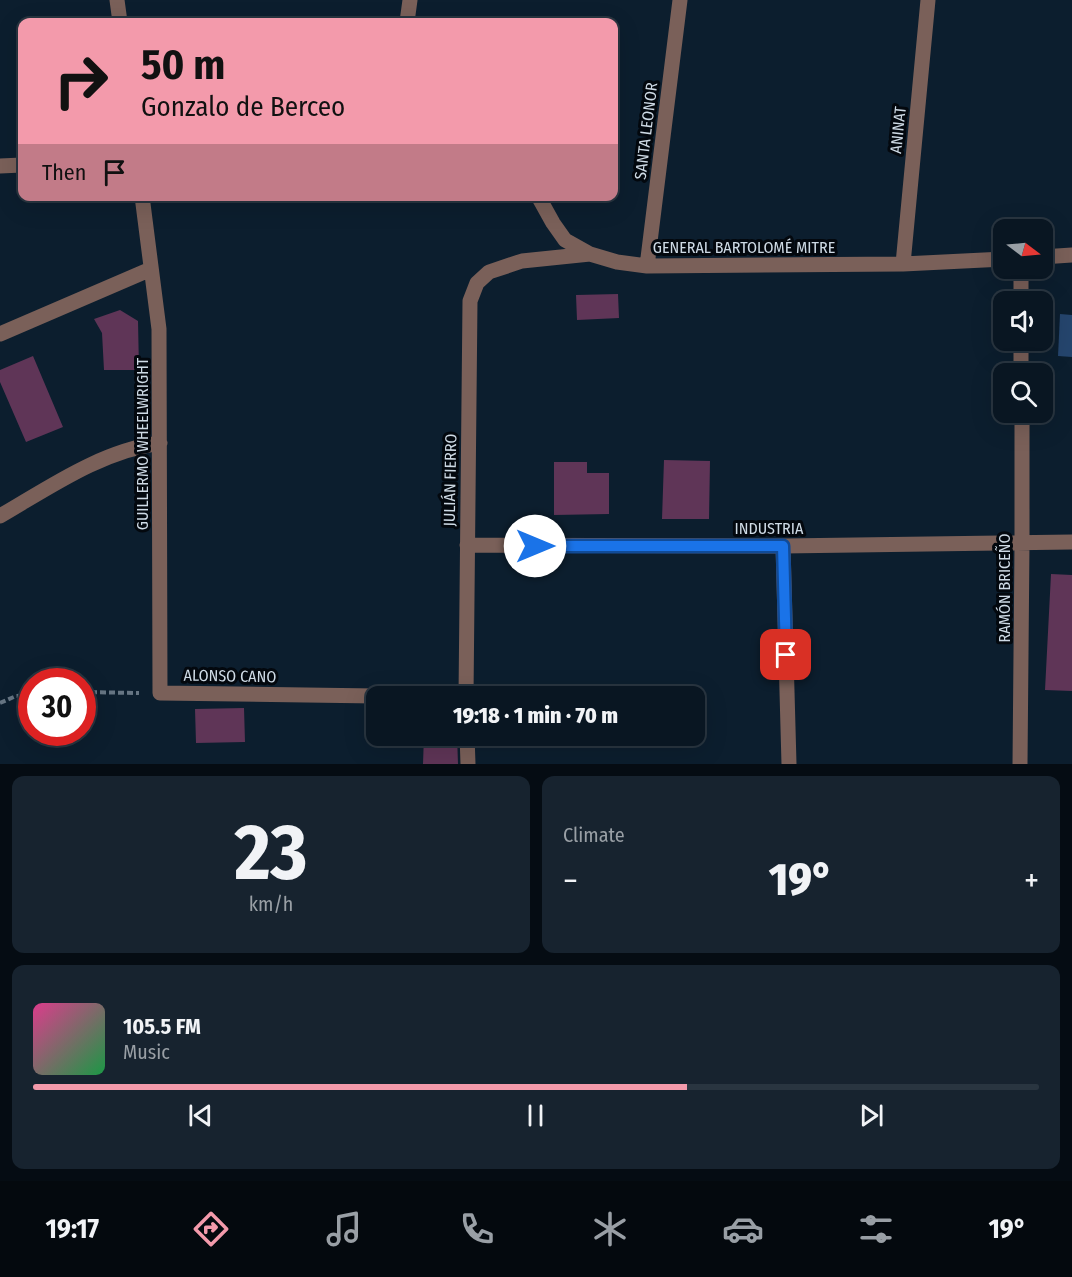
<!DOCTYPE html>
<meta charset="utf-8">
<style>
:root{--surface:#091622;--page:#17232f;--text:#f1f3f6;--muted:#999fa5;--line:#293540;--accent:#f39aab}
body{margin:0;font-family:"Fira Sans Condensed",sans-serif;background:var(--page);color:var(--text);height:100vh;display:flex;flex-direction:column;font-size:22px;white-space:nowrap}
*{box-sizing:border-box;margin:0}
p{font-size:20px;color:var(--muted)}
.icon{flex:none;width:33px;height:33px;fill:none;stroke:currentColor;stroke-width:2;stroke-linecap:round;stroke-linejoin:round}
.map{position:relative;height:764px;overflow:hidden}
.sheet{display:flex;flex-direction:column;gap:12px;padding:12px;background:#050c13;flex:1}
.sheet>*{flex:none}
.guide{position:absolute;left:18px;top:18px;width:600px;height:183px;border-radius:12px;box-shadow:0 6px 24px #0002,0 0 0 2px var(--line);background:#f39aab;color:#111;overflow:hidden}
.needle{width:39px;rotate:106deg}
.tools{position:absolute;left:993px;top:219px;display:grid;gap:12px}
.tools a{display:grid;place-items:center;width:60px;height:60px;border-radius:12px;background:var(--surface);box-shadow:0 6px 24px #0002,0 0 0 2px var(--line);font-size:30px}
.speed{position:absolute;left:18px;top:668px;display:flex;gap:12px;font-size:30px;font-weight:700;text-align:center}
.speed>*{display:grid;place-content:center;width:78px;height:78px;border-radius:50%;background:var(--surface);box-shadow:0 6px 24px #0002,0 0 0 2px var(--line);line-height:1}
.speed .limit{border:9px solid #d22;background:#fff;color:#111}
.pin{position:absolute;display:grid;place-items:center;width:51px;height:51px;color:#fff;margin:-26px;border-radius:12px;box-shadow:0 3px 9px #0006}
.me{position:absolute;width:66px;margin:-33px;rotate:90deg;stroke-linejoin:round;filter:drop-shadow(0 0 4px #0008)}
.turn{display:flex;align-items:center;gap:21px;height:126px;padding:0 24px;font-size:27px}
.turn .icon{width:78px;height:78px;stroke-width:2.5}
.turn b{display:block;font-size:42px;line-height:51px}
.then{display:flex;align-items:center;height:57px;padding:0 24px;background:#0003;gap:12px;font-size:22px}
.big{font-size:45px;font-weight:800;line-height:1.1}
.sheet .card{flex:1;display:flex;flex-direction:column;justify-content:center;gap:9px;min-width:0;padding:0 21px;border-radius:12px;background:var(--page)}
.sheet .dial{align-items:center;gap:0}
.dial b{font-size:78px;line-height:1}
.song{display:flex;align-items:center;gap:18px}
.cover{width:72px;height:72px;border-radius:9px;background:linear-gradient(135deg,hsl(330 70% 55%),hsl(140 70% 35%))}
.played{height:6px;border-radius:3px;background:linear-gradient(90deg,var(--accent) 65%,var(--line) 65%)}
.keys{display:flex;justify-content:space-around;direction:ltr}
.heat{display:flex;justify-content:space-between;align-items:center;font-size:33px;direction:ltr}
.sheet .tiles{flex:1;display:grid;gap:12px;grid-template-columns:1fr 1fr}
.card:last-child{grid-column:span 2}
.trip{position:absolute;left:366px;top:686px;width:339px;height:60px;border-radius:12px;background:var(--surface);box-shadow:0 6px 24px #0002,0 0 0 2px var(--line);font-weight:800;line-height:60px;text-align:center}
.menu{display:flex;height:96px;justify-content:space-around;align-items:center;background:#04090e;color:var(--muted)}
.menu .icon{width:42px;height:42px}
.menu .selected{color:var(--accent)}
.menu b{font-size:27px;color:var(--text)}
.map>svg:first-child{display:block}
.water{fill:#25456d}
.building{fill:#5f3557}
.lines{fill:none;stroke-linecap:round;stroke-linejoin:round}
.path{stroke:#667583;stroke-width:4;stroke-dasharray:6 3;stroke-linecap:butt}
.minor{stroke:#7a6059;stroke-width:15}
.route-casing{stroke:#114b97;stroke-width:15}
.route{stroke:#1a73e8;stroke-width:10}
.labels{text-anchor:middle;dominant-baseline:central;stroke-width:6;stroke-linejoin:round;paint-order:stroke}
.street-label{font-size:16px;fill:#cedae5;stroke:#03080e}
</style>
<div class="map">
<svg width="1072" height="764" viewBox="0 0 1072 764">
<rect width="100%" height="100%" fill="#0c1e2e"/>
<path class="water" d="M1060,314L1072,315V357L1058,356Z"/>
<path class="building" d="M618,294L619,318L577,320L576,295Z
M120,310L138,321L139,370H104L102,333L94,319Z
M33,356L63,427L26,442L0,382V370Z
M664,460L710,461L709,519H662Z
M554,462H587V473H609V514L554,515Z
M1051,574L1072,575V691L1045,690Z
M244,708L245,742L196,743L195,709Z
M424,735H457L458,764H423Z"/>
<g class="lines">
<path class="path" d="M82,692L139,693
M0,703L16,696L32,695"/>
<path class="minor" d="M117,0L120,22
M407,22L410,0
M0,166L22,165
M142,196L159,329L160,693L376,696
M538,196L553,223L565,240L590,254
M1042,257L1072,255
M903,264L928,0
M647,266L680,0
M1021,268V302
M0,334L151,269
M1021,340V374
M0,516C50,487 101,451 160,443
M467,545L783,546L1072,542
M783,546L789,764
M466,696L470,301L477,283L489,272L522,261L590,254L617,262L647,266L903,264L1004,259
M467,735L468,764
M1020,764L1022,543V412"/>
</g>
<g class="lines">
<g class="route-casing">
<path id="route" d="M535,546H783L786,655"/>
</g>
<use href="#route" class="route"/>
</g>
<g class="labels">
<g class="street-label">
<text transform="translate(898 130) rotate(-84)">ANINAT</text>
<text transform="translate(646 131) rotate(-83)">SANTA LEONOR</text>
<text x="744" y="247">GENERAL BARTOLOMÉ MITRE</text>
<text transform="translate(142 444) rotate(-90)">GUILLERMO WHEELWRIGHT</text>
<text transform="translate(450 480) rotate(-89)">JULIÁN FIERRO</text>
<text x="769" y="528">INDUSTRIA</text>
<text transform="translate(1004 588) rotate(-90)">RAMÓN BRICEÑO</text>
<text transform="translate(230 676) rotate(1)">ALONSO CANO</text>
</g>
</g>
</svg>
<div class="tools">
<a><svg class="needle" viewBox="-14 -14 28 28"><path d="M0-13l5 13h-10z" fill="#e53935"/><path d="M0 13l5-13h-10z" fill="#999fa5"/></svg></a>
<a><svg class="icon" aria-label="sound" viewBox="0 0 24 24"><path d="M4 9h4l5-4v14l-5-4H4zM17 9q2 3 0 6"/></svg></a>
<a><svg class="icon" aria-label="search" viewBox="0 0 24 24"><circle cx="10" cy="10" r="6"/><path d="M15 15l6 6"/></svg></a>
</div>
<div class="speed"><div class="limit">30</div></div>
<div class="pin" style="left:786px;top:655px;background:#d93025"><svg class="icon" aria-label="arrive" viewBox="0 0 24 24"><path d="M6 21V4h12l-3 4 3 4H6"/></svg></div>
<svg class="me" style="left:535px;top:546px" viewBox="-20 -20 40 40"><circle r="19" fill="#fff"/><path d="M0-13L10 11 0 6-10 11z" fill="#1a73e8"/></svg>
<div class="trip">19:18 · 1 min · 70 m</div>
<div class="guide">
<div class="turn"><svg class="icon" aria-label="right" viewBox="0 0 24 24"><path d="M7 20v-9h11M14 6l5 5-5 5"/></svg><div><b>50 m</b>Gonzalo de Berceo</div></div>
<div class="then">Then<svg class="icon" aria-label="arrive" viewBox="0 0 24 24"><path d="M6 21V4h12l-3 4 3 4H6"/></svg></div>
</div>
</div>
<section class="sheet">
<div class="tiles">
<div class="card dial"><b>23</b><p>km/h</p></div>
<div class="card"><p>Climate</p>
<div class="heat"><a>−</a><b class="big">19°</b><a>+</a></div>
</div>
<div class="card">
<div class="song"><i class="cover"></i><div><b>105.5 FM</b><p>Music</p></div></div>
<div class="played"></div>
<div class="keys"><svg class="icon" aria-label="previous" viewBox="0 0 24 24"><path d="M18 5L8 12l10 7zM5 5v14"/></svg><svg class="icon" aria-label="pause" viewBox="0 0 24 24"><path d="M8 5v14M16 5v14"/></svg><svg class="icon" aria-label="next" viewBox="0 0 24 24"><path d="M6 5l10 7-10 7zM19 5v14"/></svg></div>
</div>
</div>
</section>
<nav class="menu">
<b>19:17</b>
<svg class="icon selected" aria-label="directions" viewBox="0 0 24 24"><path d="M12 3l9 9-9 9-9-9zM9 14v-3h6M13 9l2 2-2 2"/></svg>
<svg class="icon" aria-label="music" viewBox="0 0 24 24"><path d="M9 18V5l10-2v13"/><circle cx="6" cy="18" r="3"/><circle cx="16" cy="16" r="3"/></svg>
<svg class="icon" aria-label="phone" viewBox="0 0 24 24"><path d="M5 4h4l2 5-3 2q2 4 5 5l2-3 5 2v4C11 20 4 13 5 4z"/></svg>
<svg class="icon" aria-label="climate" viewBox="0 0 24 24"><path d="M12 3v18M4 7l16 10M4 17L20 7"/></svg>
<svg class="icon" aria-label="car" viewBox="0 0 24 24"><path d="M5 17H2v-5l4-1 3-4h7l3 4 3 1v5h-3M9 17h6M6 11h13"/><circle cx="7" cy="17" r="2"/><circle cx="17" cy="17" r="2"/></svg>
<svg class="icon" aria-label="filters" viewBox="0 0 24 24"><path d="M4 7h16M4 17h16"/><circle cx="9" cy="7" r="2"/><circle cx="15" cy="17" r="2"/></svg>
<b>19°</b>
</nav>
